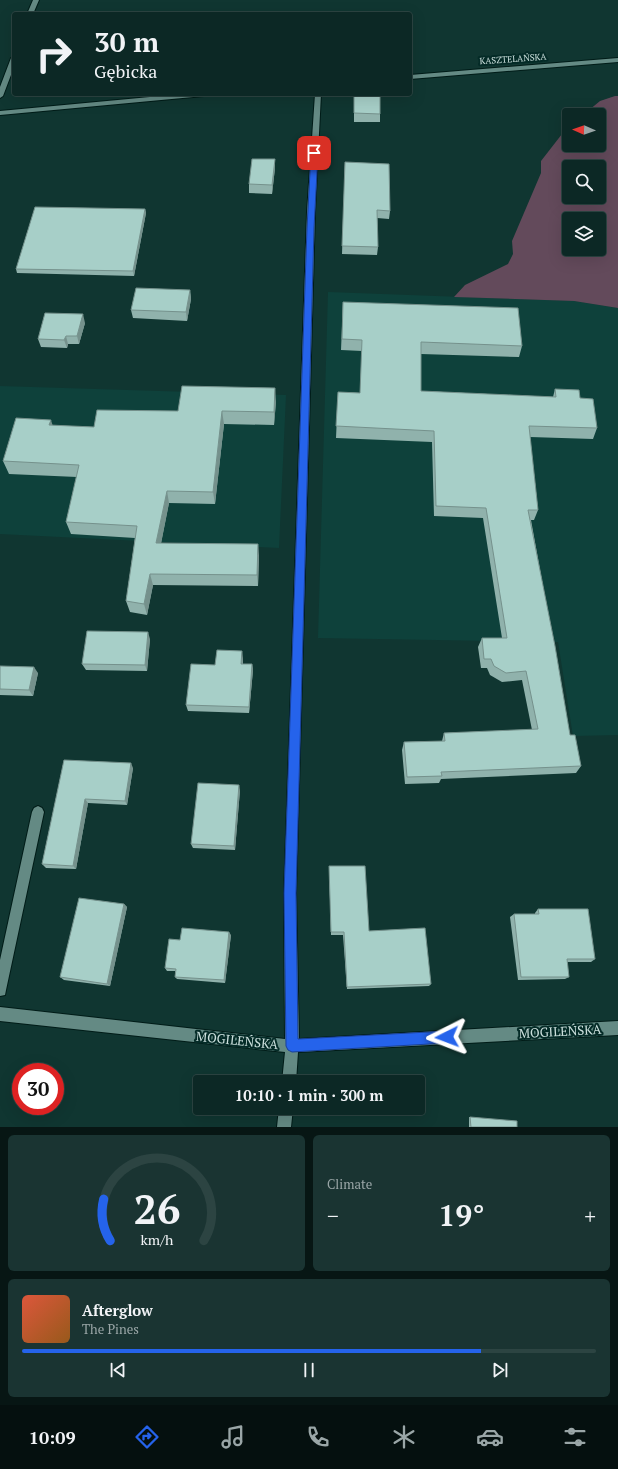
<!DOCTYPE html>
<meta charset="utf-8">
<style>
:root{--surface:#0c2825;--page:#1a3432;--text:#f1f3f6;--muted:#9aa6a7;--line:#2c4442;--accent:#2563eb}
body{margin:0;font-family:"PT Serif",serif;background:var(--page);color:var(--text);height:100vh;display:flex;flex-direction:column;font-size:15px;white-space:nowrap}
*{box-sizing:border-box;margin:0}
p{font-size:13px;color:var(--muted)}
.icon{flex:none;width:22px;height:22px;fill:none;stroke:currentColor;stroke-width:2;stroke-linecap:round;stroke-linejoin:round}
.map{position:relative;height:1127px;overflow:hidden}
.panel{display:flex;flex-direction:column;gap:8px;padding:8px;background:#071614;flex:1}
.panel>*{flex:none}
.top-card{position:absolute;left:12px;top:12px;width:400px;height:84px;border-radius:4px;box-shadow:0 4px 16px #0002,0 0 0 1px var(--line);background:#0c2825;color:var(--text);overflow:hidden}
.needle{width:26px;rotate:272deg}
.controls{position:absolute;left:562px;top:108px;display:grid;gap:8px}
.controls a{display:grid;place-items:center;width:44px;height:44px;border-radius:4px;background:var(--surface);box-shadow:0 4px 16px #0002,0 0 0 1px var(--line);font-size:20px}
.speed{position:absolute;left:12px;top:1063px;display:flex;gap:8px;font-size:20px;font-weight:700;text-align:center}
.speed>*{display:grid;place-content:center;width:52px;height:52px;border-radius:50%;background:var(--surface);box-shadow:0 4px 16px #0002,0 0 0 1px var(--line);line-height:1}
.speed .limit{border:6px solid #d22;background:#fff;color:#111}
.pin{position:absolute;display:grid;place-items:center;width:34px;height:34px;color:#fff;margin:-17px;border-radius:8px;box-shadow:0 2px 6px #0006}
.me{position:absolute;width:44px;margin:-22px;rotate:267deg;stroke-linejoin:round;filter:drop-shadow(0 0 3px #0008)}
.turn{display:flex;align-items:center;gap:14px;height:84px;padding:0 16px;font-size:18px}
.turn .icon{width:52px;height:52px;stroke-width:2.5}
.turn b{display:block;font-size:28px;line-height:34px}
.big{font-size:30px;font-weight:600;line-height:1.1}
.panel .widget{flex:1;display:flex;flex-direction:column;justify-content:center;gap:6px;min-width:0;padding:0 14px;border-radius:6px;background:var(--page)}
.panel .dial{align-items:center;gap:0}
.dial svg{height:104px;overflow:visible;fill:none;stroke:var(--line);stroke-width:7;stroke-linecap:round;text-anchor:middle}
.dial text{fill:var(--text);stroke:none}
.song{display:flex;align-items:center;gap:12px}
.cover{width:48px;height:48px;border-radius:6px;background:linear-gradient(135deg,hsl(10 70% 55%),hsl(30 70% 35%))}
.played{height:4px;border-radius:2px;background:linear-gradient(90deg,var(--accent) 80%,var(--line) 80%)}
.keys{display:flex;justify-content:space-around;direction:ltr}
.heat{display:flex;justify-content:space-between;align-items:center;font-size:22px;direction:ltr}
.panel .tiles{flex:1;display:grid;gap:8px;grid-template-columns:1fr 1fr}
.widget:last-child{grid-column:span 2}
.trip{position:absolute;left:193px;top:1075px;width:232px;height:40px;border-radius:4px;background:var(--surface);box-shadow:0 4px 16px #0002,0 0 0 1px var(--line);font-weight:600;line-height:40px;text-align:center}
.tab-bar{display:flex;height:64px;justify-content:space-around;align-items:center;background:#05100f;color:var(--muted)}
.tab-bar .icon{width:28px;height:28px}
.tab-bar .active{color:var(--accent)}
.tab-bar b{font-size:18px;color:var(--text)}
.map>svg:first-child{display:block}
.built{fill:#0e413b}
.green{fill:#634a5b;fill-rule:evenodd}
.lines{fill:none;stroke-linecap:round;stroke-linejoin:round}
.service-casing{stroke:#011c18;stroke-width:2}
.minor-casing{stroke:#011c18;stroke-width:2}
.tertiary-casing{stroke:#011c18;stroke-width:2}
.service{fill:#648a84;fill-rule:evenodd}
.minor{fill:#648a84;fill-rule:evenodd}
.tertiary{fill:#648a84;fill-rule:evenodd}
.wall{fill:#90b2ac}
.shaded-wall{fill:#75918c}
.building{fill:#a7cfc8;stroke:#75918c}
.route{fill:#2563eb;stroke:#184099}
.labels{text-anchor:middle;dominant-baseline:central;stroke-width:4;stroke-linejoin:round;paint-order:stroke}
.far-street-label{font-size:9px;fill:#cce0dd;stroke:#042b27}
.near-street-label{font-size:13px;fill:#cce0dd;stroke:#042b27}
</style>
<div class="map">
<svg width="618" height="1127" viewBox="0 0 618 1127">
<rect width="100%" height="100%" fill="#103631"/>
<path class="built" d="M328,292L574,301L618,308V735L573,736L558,642L318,638Z
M0,386L286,395L279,548L0,534Z"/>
<path class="green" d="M615,96H618V308L574,301L454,297L465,285L508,264L513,254L512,241L541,173V161L569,125V145H599V115H583L600,101ZM569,167H599V197H569ZM569,219H599V249H569Z"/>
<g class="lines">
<g class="service-casing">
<path id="service" d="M38,806L42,808L44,812L6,990L5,995L0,996V960L32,812L34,808Z"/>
</g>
<g class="minor-casing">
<path id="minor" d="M618,58V62L410,79V75Z
M182,94H207L204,96L0,115V111Z
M315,94H321L315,212L296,893L299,1039L618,1021V1035L298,1052L296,1082H282L285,1052L0,1021V1007L285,1039L284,893L307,212Z
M279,1108H293L291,1127H277Z"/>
</g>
<g class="tertiary-casing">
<path id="tertiary" d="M33,0H39L33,14H27Z
M14,56V67L3,96L0,98V87L11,58Z"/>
</g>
<use href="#service" class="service"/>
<use href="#minor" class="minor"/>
<use href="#tertiary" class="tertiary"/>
</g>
<path class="wall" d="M354,94L380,114V122H354Z
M275,159V168L272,194L249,193V184Z
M345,162L390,211L389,219L377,218L378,247L377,255L342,254Z
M145,209L146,213L134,276L17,273L16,269Z
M190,290L191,299L187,321L133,318L131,310Z
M343,302L522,346L519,357L421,354V391L553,397L555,389L580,398L597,428L593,439L530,437L538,510L534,520H531L570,735L581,766L576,773L441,779L439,783L405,784L402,750L404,742L442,741L444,733L532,730L522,680L502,682L490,675L487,668H481L478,647L482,638H502L483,518L434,516L432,442L336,438L338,392L360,393L362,351L341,350Z
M85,323L79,344H68L67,348L41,347L38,339Z
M276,401L274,425L224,424L215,504L169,503L161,543L259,555L258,586L153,585L147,615L130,612L126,601L135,538L71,534L66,522L77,477L9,474L3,461L53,426L94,427L178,411Z
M150,639L147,671L86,670L82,664Z
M243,658V664H252L253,670L249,713L188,711L186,705L215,665Z
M0,666L38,673L33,696L0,695Z
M64,760L133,768L127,805L88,803L76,869L46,868L42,864Z
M240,790L235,850L193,848L191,844Z
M329,866L369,931L431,984L429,986L347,989L343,935H331Z
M124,904L127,907L110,986L64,980L60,977Z
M538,909L595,959L591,962H567L569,977L565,979L518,980L510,917L514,914H535V913Z
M231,935L225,983L177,979L175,977V971H167L165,968L180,940Z
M469,1117H470L517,1127H469Z"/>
<path class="shaded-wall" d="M275,159V168L272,194V185Z
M145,209L146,213L134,276L133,271Z
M190,290L191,299L187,321L186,312Z
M83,314L85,323L79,344L77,336Z
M66,336L68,344L67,348L64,340Z
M275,388L276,401L274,425V412Z
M222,411L224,424L215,504L213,492Z
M51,420L55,433L49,425Z
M167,491L169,503L159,554L156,543Z
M258,544L259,555L258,586L257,575Z
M150,574L153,585L147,615L144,604Z
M148,632L150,639L147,671L145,665Z
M242,651L243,658L242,670L241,664Z
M252,664L253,670L249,713V707Z
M34,667L38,673L33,696L29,690Z
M131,763L133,768L127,805L125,801Z
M239,785L240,790L235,850L234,846Z
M85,799L88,803L76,869L73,866Z
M124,904L127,907L110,986L107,984Z
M229,932L231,935L225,983L224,980Z"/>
<path class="building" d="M354,94H376L380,96V114L354,113Z
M252,159H275L272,185L249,184Z
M345,162L389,164L390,211L377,210L378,247L342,246Z
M35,207L145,209L133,271L16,269Z
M136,288L190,290L186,312L131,310Z
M343,302L518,308L522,346L421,342V391L556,397L555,389L579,390L580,398L593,399L597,428L529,426L538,510H528L555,646L570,735H575L581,766L441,772L442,776L407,777L404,742L445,741L444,733L538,729L526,671L506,673L494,666L491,659H484L482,638H507L486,508L436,506L434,431L336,426L338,392L360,393L362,340L342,339Z
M45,313L83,314L77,336H66L64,340L38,339Z
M182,386L275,388L274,412L222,411L213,492L167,491L156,543L258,544L257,575L150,574L144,604L126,601L137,526L66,522L79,465L3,461L16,418L51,420L49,425L94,427L97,410L178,411Z
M87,631L148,632L145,665L82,664Z
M217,650L242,651L241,664H252L249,707L186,705L191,664L215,665Z
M0,666L34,667L29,690L0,689Z
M64,760L131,763L125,801L85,799L73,866L42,864Z
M198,783L239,785L234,846L191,844Z
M329,866H365L369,931L425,928L431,984L347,987L344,932H331Z
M79,898L124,904L107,984L60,977Z
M538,909H588L595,959H567L569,977H521L514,914H539Z
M182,928L229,932L224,980L175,977L176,969L165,968L169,939L180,940Z
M470,1117L517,1121V1127H471Z"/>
<path class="route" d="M314,151L318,153L314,228L296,893L298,1039L447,1031L452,1033L453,1037L452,1042L447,1043L292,1052L288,1050L286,1046L284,893L307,228L311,153Z"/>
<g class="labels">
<g class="far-street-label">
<text transform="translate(513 59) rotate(-4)">KASZTELAŃSKA</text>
</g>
<g class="near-street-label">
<text transform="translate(560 1031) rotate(-3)">MOGILEŃSKA</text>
<text transform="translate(237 1040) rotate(6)">MOGILEŃSKA</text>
</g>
</g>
</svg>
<div class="controls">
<a><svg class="needle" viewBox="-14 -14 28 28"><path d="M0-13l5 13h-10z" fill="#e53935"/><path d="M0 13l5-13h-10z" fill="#9aa6a7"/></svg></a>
<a><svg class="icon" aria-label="search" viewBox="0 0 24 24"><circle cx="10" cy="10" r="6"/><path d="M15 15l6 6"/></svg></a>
<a><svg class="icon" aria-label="layers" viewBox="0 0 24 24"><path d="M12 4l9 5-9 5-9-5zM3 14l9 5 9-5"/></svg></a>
</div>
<div class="speed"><div class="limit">30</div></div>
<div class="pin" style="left:314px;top:153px;background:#d93025"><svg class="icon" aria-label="arrive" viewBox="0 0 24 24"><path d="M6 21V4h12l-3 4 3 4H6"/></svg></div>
<svg class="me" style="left:447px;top:1037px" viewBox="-20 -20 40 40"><path d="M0-17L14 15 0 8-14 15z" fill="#2563eb" stroke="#fff" stroke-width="4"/></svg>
<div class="trip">10:10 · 1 min · 300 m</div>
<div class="top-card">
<div class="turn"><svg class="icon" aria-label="right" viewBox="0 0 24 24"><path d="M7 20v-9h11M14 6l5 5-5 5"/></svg><div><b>30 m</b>Gębicka</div></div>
</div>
</div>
<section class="panel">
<div class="tiles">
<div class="widget dial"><svg viewBox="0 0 100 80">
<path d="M14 69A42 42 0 1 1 86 69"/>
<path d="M14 69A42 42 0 0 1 9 37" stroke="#2563eb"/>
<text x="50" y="56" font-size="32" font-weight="700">26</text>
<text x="50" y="72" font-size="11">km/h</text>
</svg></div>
<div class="widget"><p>Climate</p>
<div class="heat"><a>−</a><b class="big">19°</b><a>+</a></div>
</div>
<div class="widget">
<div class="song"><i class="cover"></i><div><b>Afterglow</b><p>The Pines</p></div></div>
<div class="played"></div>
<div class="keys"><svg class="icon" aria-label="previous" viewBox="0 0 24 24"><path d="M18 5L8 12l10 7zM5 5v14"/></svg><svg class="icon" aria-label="pause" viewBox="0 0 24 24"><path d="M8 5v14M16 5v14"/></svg><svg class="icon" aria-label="next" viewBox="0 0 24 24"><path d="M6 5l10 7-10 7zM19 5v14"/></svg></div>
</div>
</div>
</section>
<nav class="tab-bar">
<b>10:09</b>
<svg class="icon active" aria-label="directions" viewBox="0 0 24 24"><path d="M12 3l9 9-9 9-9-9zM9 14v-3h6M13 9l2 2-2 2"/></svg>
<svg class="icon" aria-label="music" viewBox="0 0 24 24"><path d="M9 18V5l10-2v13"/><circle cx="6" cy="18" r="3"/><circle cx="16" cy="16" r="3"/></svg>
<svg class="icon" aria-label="phone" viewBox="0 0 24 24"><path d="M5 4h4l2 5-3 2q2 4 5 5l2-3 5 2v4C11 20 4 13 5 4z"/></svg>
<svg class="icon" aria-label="climate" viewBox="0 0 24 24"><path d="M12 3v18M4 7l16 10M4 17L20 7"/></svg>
<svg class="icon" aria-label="car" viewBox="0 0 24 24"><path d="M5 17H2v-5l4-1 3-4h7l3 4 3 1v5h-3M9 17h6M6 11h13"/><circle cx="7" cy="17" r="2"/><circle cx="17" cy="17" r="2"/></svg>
<svg class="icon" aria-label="filters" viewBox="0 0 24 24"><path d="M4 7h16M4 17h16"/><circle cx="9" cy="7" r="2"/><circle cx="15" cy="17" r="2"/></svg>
</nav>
